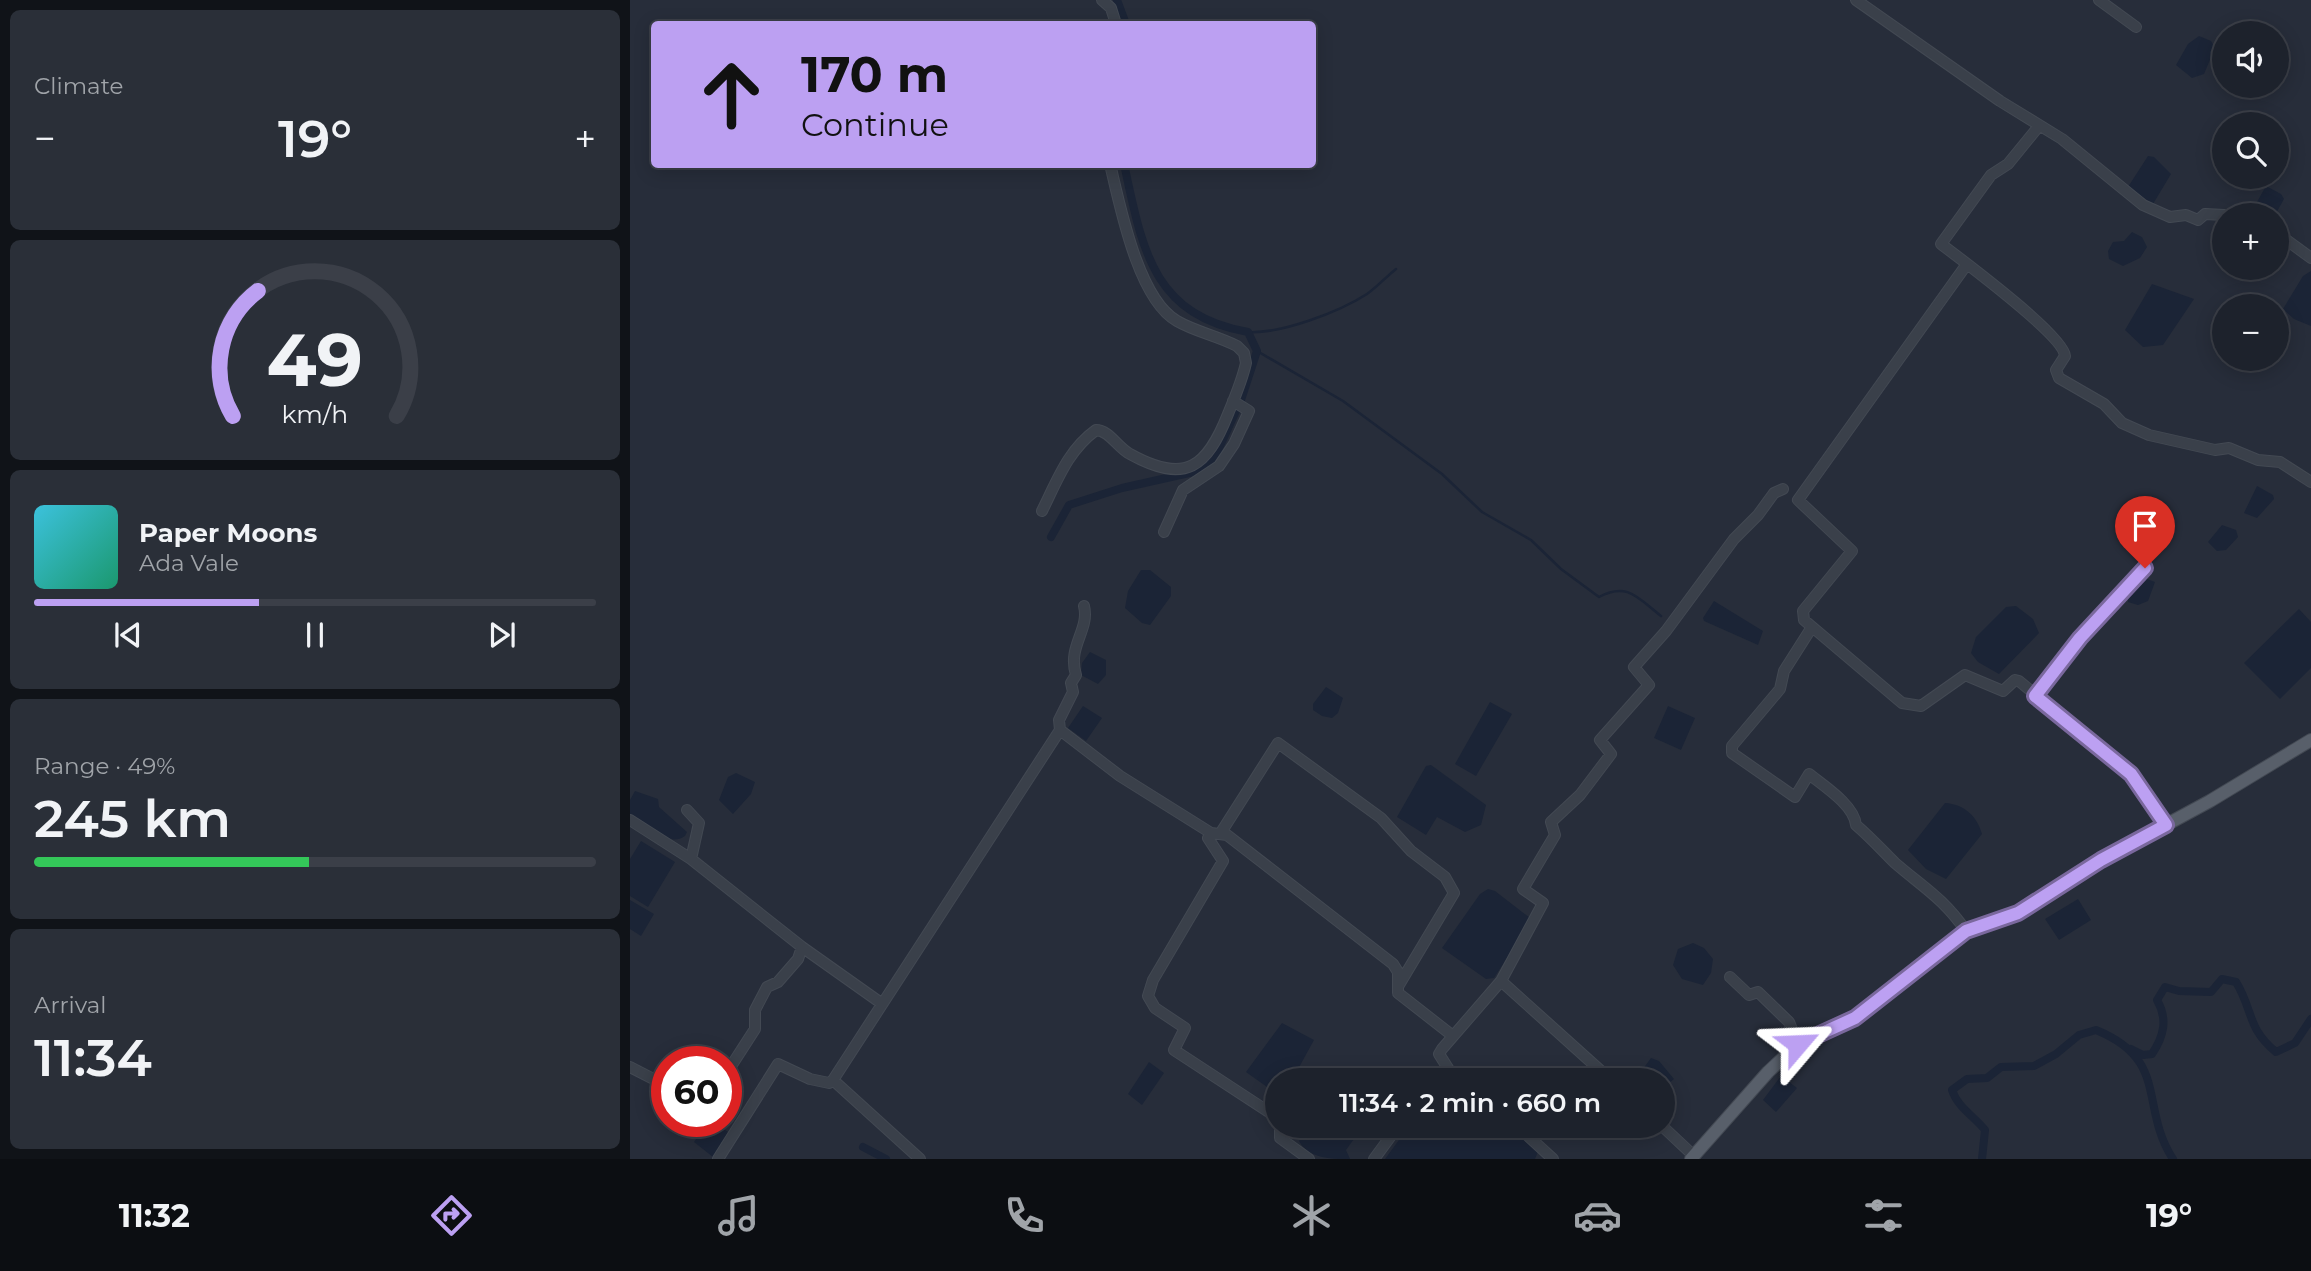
<!DOCTYPE html>
<meta charset="utf-8">
<style>
:root{--surface:#1d222c;--page:#2a2f38;--text:#f1f3f6;--muted:#a0a4a9;--line:#3b3f48;--accent:#bca0f2}
body{margin:0;font-family:Montserrat,sans-serif;background:var(--page);color:var(--text);height:100vh;display:flex;flex-direction:column;font-size:26px;white-space:nowrap}
*{box-sizing:border-box;margin:0}
p{font-size:23px;color:var(--muted)}
.icon{flex:none;width:38px;height:38px;fill:none;stroke:currentColor;stroke-width:2;stroke-linecap:round;stroke-linejoin:round}
.map{position:relative;flex:1;overflow:hidden}
.drawer{display:flex;flex-direction:column;gap:10px;padding:10px;background:#101318;width:630px}
.drawer>*{flex:none}
.guide{position:absolute;left:21px;top:21px;width:665px;height:147px;border-radius:7px;box-shadow:0 4px 18px #0003,0 0 0 2px var(--line);background:#bca0f2;color:#111;overflow:hidden}
.buttons{position:absolute;left:1582px;top:21px;display:grid;gap:14px}
.buttons a{display:grid;place-items:center;width:77px;height:77px;border-radius:50%;background:var(--surface);box-shadow:0 4px 18px #0003,0 0 0 2px var(--line);font-size:35px}
.speed{position:absolute;left:21px;top:1046px;display:flex;gap:14px;font-size:35px;font-weight:700;text-align:center}
.speed>*{display:grid;place-content:center;width:91px;height:91px;border-radius:50%;background:var(--surface);box-shadow:0 4px 18px #0003,0 0 0 2px var(--line);line-height:1}
.speed .limit{border:10px solid #d22;background:#fff;color:#111}
.pin{position:absolute;display:grid;place-items:center;width:60px;height:60px;color:#fff;margin:-72px -30px;border-radius:50% 50% 50% 0;rotate:-45deg;box-shadow:0 0 7px #0007}
.pin .icon{rotate:45deg}
.me{position:absolute;width:77px;margin:-38px;rotate:64deg;stroke-linejoin:round;filter:drop-shadow(0 0 5px #0008)}
.turn{display:flex;align-items:center;gap:24px;height:147px;padding:0 35px;font-size:32px}
.turn .icon{width:91px;height:91px;stroke-width:2.5}
.turn b{display:block;font-size:49px;line-height:60px}
.big{font-size:52px;font-weight:600;line-height:1.1}
.drawer .tile{flex:1;display:flex;flex-direction:column;justify-content:center;gap:10px;min-width:0;padding:0 24px;border-radius:10px;background:var(--page)}
.drawer .dial{align-items:center;gap:0}
.dial svg{height:182px;overflow:visible;fill:none;stroke:var(--line);stroke-width:7;stroke-linecap:round;text-anchor:middle}
.dial text{fill:var(--text);stroke:none}
.song{display:flex;align-items:center;gap:21px}
.cover{width:84px;height:84px;border-radius:10px;background:linear-gradient(135deg,hsl(190 70% 55%),hsl(160 70% 35%))}
.played{height:7px;border-radius:4px;background:linear-gradient(90deg,var(--accent) 40%,var(--line) 40%)}
.keys{display:flex;justify-content:space-around;direction:ltr}
.heat{display:flex;justify-content:space-between;align-items:center;font-size:38px;direction:ltr}
.charge{height:10px;border-radius:5px;background:linear-gradient(90deg,#34c759 49%,var(--line) 0)}
.trip{position:absolute;left:635px;top:1068px;width:410px;height:70px;border-radius:35px;background:var(--surface);box-shadow:0 4px 18px #0003,0 0 0 2px var(--line);font-weight:600;line-height:70px;text-align:center}
.tabs{display:flex;height:112px;justify-content:space-around;align-items:center;background:#0c0e12;color:var(--muted)}
.tabs .icon{width:49px;height:49px}
.tabs .selected{color:var(--accent)}
.tabs b{font-size:32px;color:var(--text)}
main{display:flex;flex:1;min-height:0}
.map>svg:first-child{display:block}
.water{fill:#1b2436}
.lines{fill:none;stroke-linecap:round;stroke-linejoin:round}
.stream{stroke:#1b2436;stroke-width:2.5}
.canal{stroke:#1b2436;stroke-width:8}
.minor-casing{stroke:#434953;stroke-width:12}
.major-casing{stroke:#434953;stroke-width:14}
.minor{stroke:#3a404a;stroke-width:10}
.major{stroke:#585f6a;stroke-width:12}
.route-casing{stroke:#7a689d;stroke-width:18}
.route{stroke:#bca0f2;stroke-width:12}
</style>
<main>
<section class="drawer">
<div class="tile"><p>Climate</p>
<div class="heat"><a>−</a><b class="big">19°</b><a>+</a></div>
</div>
<div class="tile dial"><svg viewBox="0 0 100 80">
<path d="M14 69A42 42 0 1 1 86 69"/>
<path d="M14 69A42 42 0 0 1 25 14" stroke="#bca0f2"/>
<text x="50" y="56" font-size="32" font-weight="700">49</text>
<text x="50" y="72" font-size="11">km/h</text>
</svg></div>
<div class="tile">
<div class="song"><i class="cover"></i><div><b>Paper Moons</b><p>Ada Vale</p></div></div>
<div class="played"></div>
<div class="keys"><svg class="icon" aria-label="previous" viewBox="0 0 24 24"><path d="M18 5L8 12l10 7zM5 5v14"/></svg><svg class="icon" aria-label="pause" viewBox="0 0 24 24"><path d="M8 5v14M16 5v14"/></svg><svg class="icon" aria-label="next" viewBox="0 0 24 24"><path d="M6 5l10 7-10 7zM19 5v14"/></svg></div>
</div>
<div class="tile"><p>Range · 49%</p><b class="big">245 km</b><div class="charge"></div></div>
<div class="tile"><p>Arrival</p><b class="big">11:34</b></div>
</section>
<div class="map">
<svg width="1681" height="1159" viewBox="0 0 1681 1159">
<rect width="100%" height="100%" fill="#272d3a"/>
<path class="water" d="M1569,36L1581,41L1585,48L1574,74L1562,78L1546,65L1558,44Z
M1518,156L1524,157L1541,174L1523,204L1498,187Z
M1636,186L1651,194L1654,199L1645,215H1629L1623,209Z
M1502,232L1512,237L1517,247L1510,258L1493,266L1479,259L1478,251L1483,242L1494,241Z
M1681,271V326L1664,319L1653,309L1673,276Z
M1522,284L1564,299L1533,345L1513,347L1495,330Z
M1627,486L1643,495L1644,499L1627,518L1614,513Z
M1592,525L1606,530L1608,537L1596,550L1587,551L1578,542Z
M511,570H520L541,587V596L520,625L512,623L495,608L498,591Z
M1514,578L1525,582L1518,601L1508,605L1498,602V594Z
M1084,601L1133,631L1128,645L1074,621L1073,618Z
M1386,606L1403,619L1409,633L1369,674L1348,662L1341,653L1346,637L1376,607Z
M1669,609L1681,622V668L1650,699L1614,663Z
M460,652L476,660V675L468,684L451,675L452,663Z
M696,687L713,698L708,713L702,718L692,716L683,710V704Z
M860,702L882,714L846,776L825,764Z
M453,706L472,718L456,741L438,728Z
M1038,706L1065,718L1051,750L1024,738Z
M801,765L856,805L851,825L835,832L807,817L796,835L767,817L796,766Z
M106,773L125,782L121,794L103,814L89,800L98,777Z
M5,791L28,799L29,807L57,832L55,836C39,848 15,826 0,817V800Z
M1315,803C1334,804 1347,816 1352,834L1316,879L1296,869L1278,850Z
M11,841L45,862L18,907L0,896V859Z
M858,889L865,891L900,918V922L864,978L856,979L812,948L850,894Z
M1448,899L1461,920L1429,940L1415,919Z
M0,900L24,914L11,936L0,929Z
M1063,943L1074,948L1083,959L1081,973L1073,985L1052,979L1043,965L1048,949Z
M652,1023L684,1040L662,1080H648L647,1094L616,1072Z
M1021,1058L1029,1061L1044,1079L1033,1088L1032,1080H1005Z
M519,1062L534,1073L512,1105L498,1094Z
M1151,1076L1167,1088L1146,1112L1133,1100Z
M78,1122H84L98,1132L83,1157L64,1142Z
M700,1125H734L716,1150L720,1159C701,1159 679,1159 669,1141L680,1128L693,1129Z
M780,1125H882L909,1149L905,1159H755Z"/>
<g class="lines">
<path class="stream" d="M618,332C651,334 709,312 737,294C747,287 756,277 766,269
M627,351L713,401L812,474L852,512L901,540L931,569L969,597C997,582 1007,597 1031,616"/>
<path class="canal" d="M487,0L496,24
M421,537L439,505L492,488L568,471L584,459L611,400L627,351L618,332C521,315 512,246 494,164
M1501,1049L1513,1055L1522,1054C1534,1036 1538,1019 1527,1000L1535,987L1549,991L1581,992L1592,979L1606,982C1623,1009 1617,1029 1646,1052L1665,1043L1681,1019
M233,1147L256,1159
M1352,1159L1355,1130C1343,1115 1328,1108 1322,1090L1337,1079L1357,1078L1371,1067L1404,1066L1426,1054L1449,1035L1466,1030C1540,1060 1509,1107 1543,1159"/>
<g class="minor-casing">
<path id="minor" d="M472,0L481,8L486,24
M1226,0L1370,101L1432,139L1513,205L1540,217L1556,215L1568,220L1575,214L1594,215
M1469,0L1506,27
M1409,126L1378,164L1361,175L1311,244C1332,260 1434,336 1435,356L1426,370L1429,378L1474,404L1492,423L1519,435L1585,450L1599,448L1628,460L1650,462L1681,482
M1647,233L1681,258
M1337,264L1168,500L1222,551L1173,611L1174,620L1272,703L1291,706L1335,675L1373,691L1385,680L1389,681L1501,774L1536,825
M412,511C427,481 438,450 466,430C479,430 488,448 500,454C556,485 577,467 598,414C605,397 612,381 616,363L614,353L607,346C588,336 566,332 547,321C508,299 490,206 480,164
M534,532L553,490L589,466L604,444L619,411L603,401
M454,606C460,630 437,646 446,675L441,683L443,692L429,720L430,730L490,776L581,833L597,835L763,964L768,972V993L823,1036
M1182,627L1154,671L1150,689L1102,746V753L1165,797L1179,774C1194,786 1224,805 1226,825C1240,837 1252,850 1265,863C1294,888 1313,898 1336,931
M1405,696L1450,638L1515,568
M57,810L69,823L61,859
M0,820L61,859L172,947L251,1003
M581,833L578,838L593,861L523,980L518,996L525,1008L555,1028L544,1050L648,1118
M590,834L648,743L751,818L781,851L815,877L824,893L769,985
M1100,977L1119,995L1128,992L1159,1022L1168,1044
M871,981L913,903L893,889L925,835L921,822L950,795L981,754L970,740L1019,685L1004,667L1036,631L1104,539L1128,515L1144,493L1153,489
M0,1067L37,1086
M821,1073L809,1054L812,1049L871,981L981,1080
M96,1074L125,1029V1010L137,987L148,982L168,959L172,947
M803,1080L810,1073H821L830,1080
M650,1125V1138L679,1159
M886,1125L923,1159
M1031,1125L1064,1156
M88,1159L148,1064L180,1079L199,1083L203,1080
M290,1159L203,1080L430,730
M744,1159L769,1125"/>
</g>
<g class="major-casing">
<path id="major" d="M1061,1159L1138,1072L1168,1044L1225,1018L1336,931L1389,913L1471,860L1580,801L1681,740"/>
</g>
<use href="#minor" class="minor"/>
<use href="#major" class="major"/>
</g>
<g class="lines">
<g class="route-casing">
<path id="route" d="M1168,1044L1225,1018L1336,931L1388,913L1471,860L1536,825L1501,774L1405,696L1450,638L1515,568"/>
</g>
<use href="#route" class="route"/>
</g>
</svg>
<div class="buttons">
<a><svg class="icon" aria-label="sound" viewBox="0 0 24 24"><path d="M4 9h4l5-4v14l-5-4H4zM17 9q2 3 0 6"/></svg></a>
<a><svg class="icon" aria-label="search" viewBox="0 0 24 24"><circle cx="10" cy="10" r="6"/><path d="M15 15l6 6"/></svg></a>
<a>+</a>
<a>−</a>
</div>
<div class="speed"><div class="limit">60</div></div>
<div class="pin" style="left:1515px;top:568px;background:#d93025"><svg class="icon" aria-label="arrive" viewBox="0 0 24 24"><path d="M6 21V4h12l-3 4 3 4H6"/></svg></div>
<svg class="me" style="left:1168px;top:1044px" viewBox="-20 -20 40 40"><path d="M0-17L14 15 0 8-14 15z" fill="#bca0f2" stroke="#fff" stroke-width="4"/></svg>
<div class="trip">11:34 · 2 min · 660 m</div>
<div class="guide">
<div class="turn"><svg class="icon" aria-label="ahead" viewBox="0 0 24 24"><path d="M12 20V5M6 11l6-6 6 6"/></svg><div><b>170 m</b>Continue</div></div>
</div>
</div>
</main>
<nav class="tabs">
<b>11:32</b>
<svg class="icon selected" aria-label="directions" viewBox="0 0 24 24"><path d="M12 3l9 9-9 9-9-9zM9 14v-3h6M13 9l2 2-2 2"/></svg>
<svg class="icon" aria-label="music" viewBox="0 0 24 24"><path d="M9 18V5l10-2v13"/><circle cx="6" cy="18" r="3"/><circle cx="16" cy="16" r="3"/></svg>
<svg class="icon" aria-label="phone" viewBox="0 0 24 24"><path d="M5 4h4l2 5-3 2q2 4 5 5l2-3 5 2v4C11 20 4 13 5 4z"/></svg>
<svg class="icon" aria-label="climate" viewBox="0 0 24 24"><path d="M12 3v18M4 7l16 10M4 17L20 7"/></svg>
<svg class="icon" aria-label="car" viewBox="0 0 24 24"><path d="M5 17H2v-5l4-1 3-4h7l3 4 3 1v5h-3M9 17h6M6 11h13"/><circle cx="7" cy="17" r="2"/><circle cx="17" cy="17" r="2"/></svg>
<svg class="icon" aria-label="filters" viewBox="0 0 24 24"><path d="M4 7h16M4 17h16"/><circle cx="9" cy="7" r="2"/><circle cx="15" cy="17" r="2"/></svg>
<b>19°</b>
</nav>
